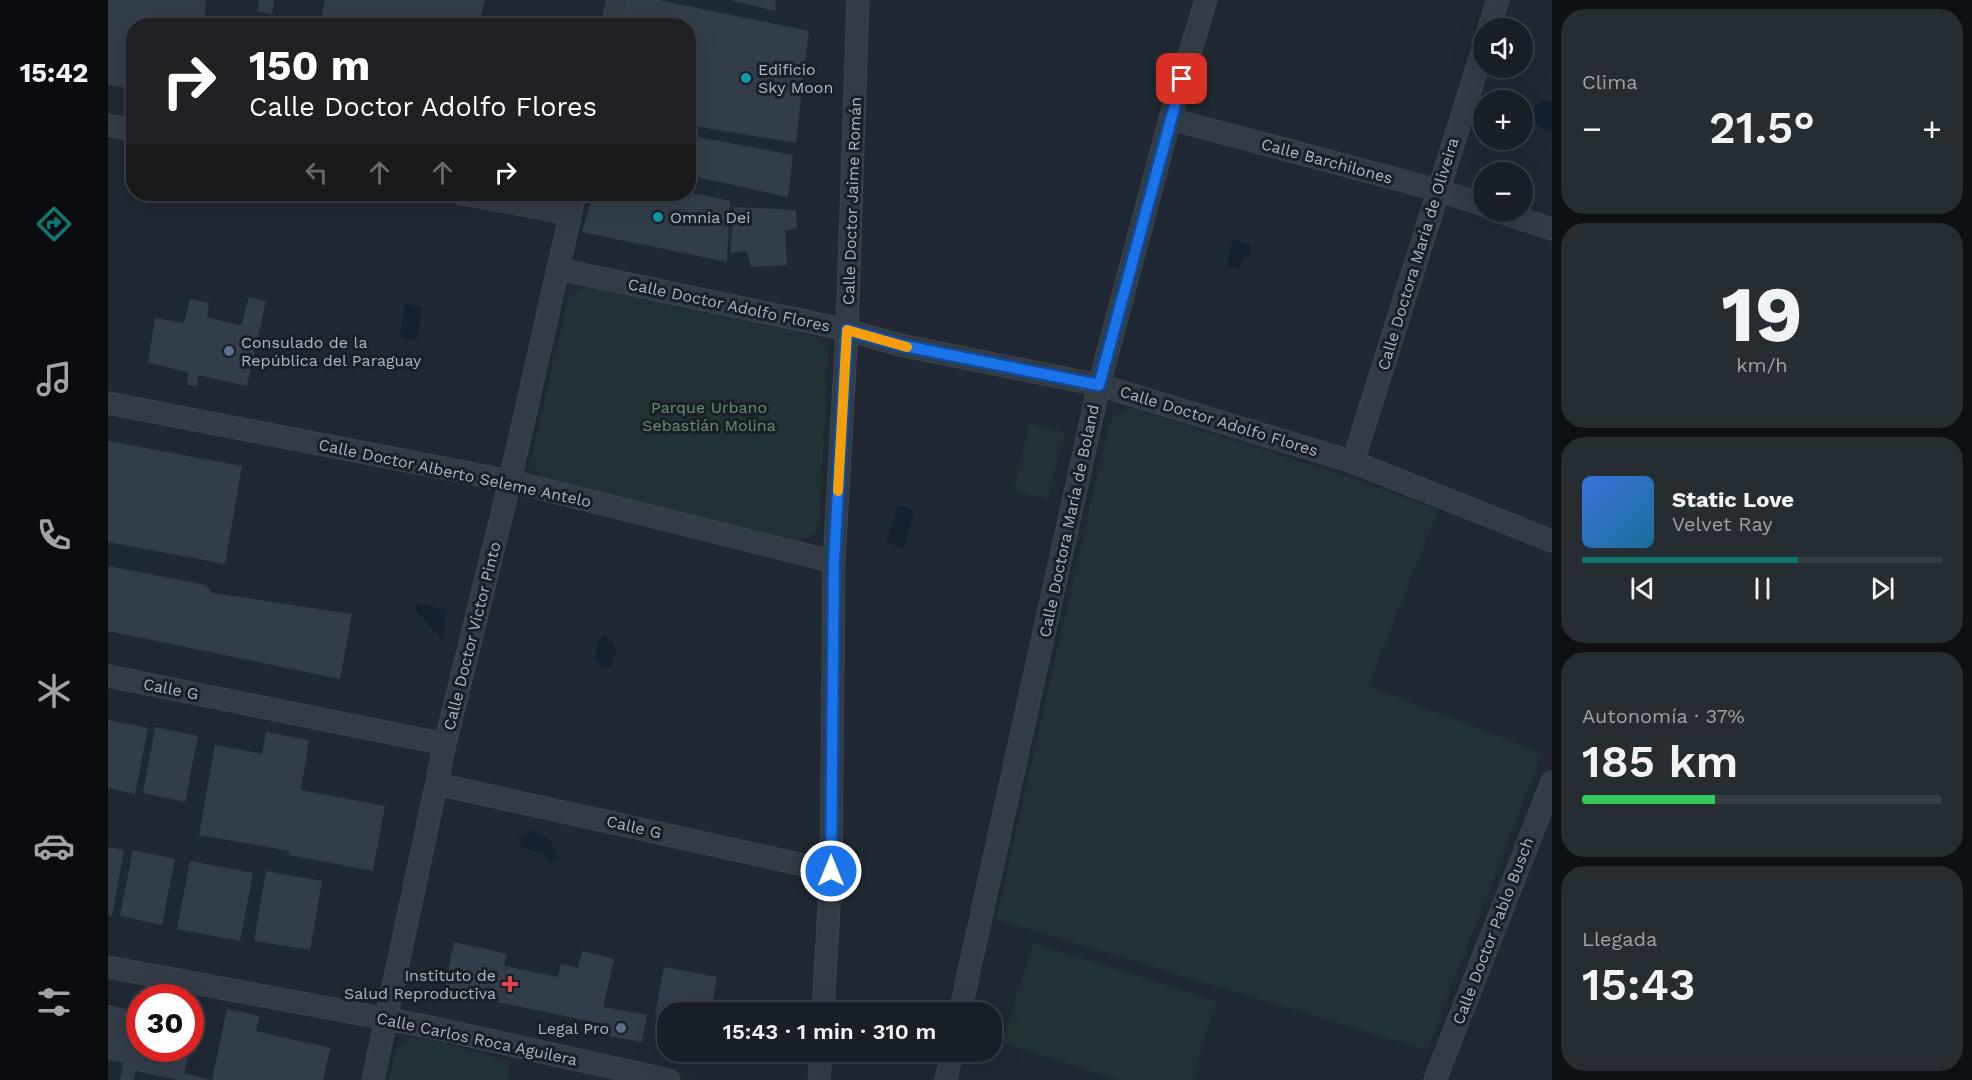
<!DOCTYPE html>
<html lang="es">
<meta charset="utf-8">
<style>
:root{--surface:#181f26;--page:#252c32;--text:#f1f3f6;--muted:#9fa2a7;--line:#363d43;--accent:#0f766e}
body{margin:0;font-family:"Work Sans",sans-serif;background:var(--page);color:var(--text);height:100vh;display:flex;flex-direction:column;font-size:22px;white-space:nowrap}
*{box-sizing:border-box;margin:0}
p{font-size:20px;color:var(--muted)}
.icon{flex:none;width:33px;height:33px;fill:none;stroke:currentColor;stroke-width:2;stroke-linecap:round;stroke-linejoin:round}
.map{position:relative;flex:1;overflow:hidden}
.panel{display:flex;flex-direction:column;gap:9px;padding:9px;background:#0d1115;width:420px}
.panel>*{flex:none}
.banner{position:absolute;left:18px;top:18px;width:570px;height:183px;border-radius:24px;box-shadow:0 6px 24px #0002,0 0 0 2px var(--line);background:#202124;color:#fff;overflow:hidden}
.controls{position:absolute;left:1365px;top:18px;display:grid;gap:12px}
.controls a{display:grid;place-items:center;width:60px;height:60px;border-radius:50%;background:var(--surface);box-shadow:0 6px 24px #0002,0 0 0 2px var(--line);font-size:30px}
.speed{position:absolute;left:18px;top:984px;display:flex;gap:12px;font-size:30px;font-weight:700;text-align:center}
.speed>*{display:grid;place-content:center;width:78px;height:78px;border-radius:50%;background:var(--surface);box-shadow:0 6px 24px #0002,0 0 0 2px var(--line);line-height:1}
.speed .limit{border:9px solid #d22;background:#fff;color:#111}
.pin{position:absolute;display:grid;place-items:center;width:51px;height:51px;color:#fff;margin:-26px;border-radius:12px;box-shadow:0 3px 9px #0006}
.me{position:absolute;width:66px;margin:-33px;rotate:0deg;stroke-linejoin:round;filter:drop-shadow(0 0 4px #0008)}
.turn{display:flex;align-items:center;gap:21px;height:126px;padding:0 24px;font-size:27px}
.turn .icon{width:78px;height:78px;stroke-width:2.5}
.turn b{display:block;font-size:42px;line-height:51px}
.lanes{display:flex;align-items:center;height:57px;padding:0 24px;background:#0003;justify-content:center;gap:30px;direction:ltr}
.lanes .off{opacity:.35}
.big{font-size:45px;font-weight:600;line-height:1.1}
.panel .card{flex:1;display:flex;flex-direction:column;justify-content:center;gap:9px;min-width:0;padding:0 21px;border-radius:24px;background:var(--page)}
.panel .dial{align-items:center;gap:0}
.dial b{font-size:78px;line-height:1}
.song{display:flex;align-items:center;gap:18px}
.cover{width:72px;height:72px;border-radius:9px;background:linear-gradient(135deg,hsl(220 70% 55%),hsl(200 70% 35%))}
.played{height:6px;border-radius:3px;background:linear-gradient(90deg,var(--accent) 60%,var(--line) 60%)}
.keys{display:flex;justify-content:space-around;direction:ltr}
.heat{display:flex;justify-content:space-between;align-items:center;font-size:33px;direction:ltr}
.charge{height:9px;border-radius:4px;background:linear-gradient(90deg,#34c759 37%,var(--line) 0)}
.trip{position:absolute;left:549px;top:1002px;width:345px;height:60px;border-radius:24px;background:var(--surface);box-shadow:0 6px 24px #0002,0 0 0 2px var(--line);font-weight:600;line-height:60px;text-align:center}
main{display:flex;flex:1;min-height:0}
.tab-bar{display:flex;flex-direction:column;width:108px;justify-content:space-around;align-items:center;background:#0a0c0f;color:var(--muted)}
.tab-bar .icon{width:42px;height:42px}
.tab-bar .on{color:var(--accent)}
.tab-bar b{font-size:27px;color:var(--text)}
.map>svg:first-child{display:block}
.green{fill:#223234}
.water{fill:#15212f}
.building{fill:#323d49}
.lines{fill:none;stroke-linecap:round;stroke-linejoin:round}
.street-casing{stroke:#3d444d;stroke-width:23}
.street{stroke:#333b44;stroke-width:21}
.route-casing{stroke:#114b97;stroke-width:15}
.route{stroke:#1a73e8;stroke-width:10}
.slow{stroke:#f59e0b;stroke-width:10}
.culture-dot{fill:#0f9aa8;stroke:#192028;stroke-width:2}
.service-dot{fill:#5c6f8a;stroke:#192028;stroke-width:2}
.health-dot{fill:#e0444e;stroke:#192028;stroke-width:2}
.labels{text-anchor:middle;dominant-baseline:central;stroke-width:6;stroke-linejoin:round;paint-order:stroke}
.poi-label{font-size:16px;fill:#adb5c1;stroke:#192028;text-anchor:start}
.street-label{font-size:16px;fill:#adb5c1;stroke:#192028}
.park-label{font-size:16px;fill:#678e6f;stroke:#192028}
</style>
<main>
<nav class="tab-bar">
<b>15:42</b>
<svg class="icon on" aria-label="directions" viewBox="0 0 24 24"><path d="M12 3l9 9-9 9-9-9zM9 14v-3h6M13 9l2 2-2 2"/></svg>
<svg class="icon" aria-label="music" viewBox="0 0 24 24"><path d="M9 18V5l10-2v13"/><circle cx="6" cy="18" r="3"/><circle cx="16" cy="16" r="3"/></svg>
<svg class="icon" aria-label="phone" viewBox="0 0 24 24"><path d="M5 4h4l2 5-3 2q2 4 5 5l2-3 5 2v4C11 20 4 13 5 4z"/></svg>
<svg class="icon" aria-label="climate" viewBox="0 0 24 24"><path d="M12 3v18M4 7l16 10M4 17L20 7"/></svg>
<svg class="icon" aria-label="car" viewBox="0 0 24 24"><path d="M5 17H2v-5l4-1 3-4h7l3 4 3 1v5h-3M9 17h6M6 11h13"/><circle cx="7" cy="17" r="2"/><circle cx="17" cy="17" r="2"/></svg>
<svg class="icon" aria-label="filters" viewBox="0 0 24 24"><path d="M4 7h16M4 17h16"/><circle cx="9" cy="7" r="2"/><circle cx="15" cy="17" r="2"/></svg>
</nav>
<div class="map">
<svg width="1444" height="1080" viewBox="0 0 1444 1080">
<rect width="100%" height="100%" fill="#202933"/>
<path class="green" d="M479,287L706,336L714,340L720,353L711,527L702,537L689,541L438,481L422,462L460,300L470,290Z
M1024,408L1241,477L1330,510L1260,686L1434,753L1319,1050L888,919L1001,424L1010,414Z
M921,424L956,432L940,499L906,491Z
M925,943L1108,1001L1084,1080H1013L894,1043Z
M306,1035L403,1062L399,1080H281C285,1060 286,1045 306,1035Z"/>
<path class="water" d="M1433,100L1444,103V130C1424,126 1418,115 1433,100Z
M1125,240L1139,243L1144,247L1142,256L1136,257L1131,270L1118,266Z
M297,304L314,307L309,340L292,337Z
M790,506H799L806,513L796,548L778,542Z
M308,603L339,610L335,640L308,611Z
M496,636L506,643C508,652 509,659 502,667H496L487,659L489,643Z
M423,830C437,835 447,843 450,858L442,864L434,853L414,847L411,838Z"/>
<path class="building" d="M0,0H98L96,26H26V89L0,85Z
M151,0H166L164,15L149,11Z
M217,0H377L370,26H246L213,19Z
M519,0H551L701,31L688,143L580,125V26H514Z
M625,0H667L668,11L625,1Z
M584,136L685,155L680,197L580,175Z
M580,192L622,201L619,262L474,232L485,194Z
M626,207L688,210L689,228L677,231L679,265L643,267L638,251L622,253Z
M141,297L158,301L139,386L90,375L89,386L79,385L80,372L40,363L47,318L76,323L82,299L101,303L99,317L133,326Z
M0,441L134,466L117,564L0,542Z
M0,566L98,585L104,593L244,614L232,679L0,631Z
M0,720L40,728L27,794L0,788Z
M47,727L90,736L77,802L35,793Z
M158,732L201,740L193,790L277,806L265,871L181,855L182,851L91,835L107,745L154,754Z
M0,847L16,850L4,916L0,915Z
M25,850L67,859L54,925L12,916Z
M82,861L145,873L132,941L69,929Z
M158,871L214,881L202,950L146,941Z
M346,942L399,954L396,966L450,977L453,964L470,968L474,951L506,959L495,1007L539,1015L534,1042L490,1034L491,1023L336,991Z
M556,967L609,977L603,1012H560V1028L553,1027L555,1015L547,1014Z
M0,1005L32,1012V1048H82L76,1073L102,1080H70L28,1071L26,1080H12L15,1063L0,1060Z
M82,1007L91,1009L83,1041H82Z
M119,1009L151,1016L148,1031L222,1048L215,1080H104Z"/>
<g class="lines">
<g class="street-casing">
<path id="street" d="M504,26L510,0
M1381,28L1390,0
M1062,119L1330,190L1376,205
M0,125L26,130
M355,194L462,214
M1393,212L1444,229
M450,269L739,330L792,345L991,385L1245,462L1444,541
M0,403L402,481L726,562
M1245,462L1376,46
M0,676L337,744
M329,784L723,871
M0,967L317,1026L561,1080
M715,1012L723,871L726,562L739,330L750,0
M852,1012L991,385L1062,119L1098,0
M265,1080L337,744L402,481L467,194
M711,1080L713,1052
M838,1080L844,1052
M1327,1080L1444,782"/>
</g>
<use href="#street" class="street"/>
</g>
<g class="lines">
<g class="route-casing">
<path id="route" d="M723,871L726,562L739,330L792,345L991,385L1074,79"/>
</g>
<use href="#route" class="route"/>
<path class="slow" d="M730,491L739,330L799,347"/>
</g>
<g class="culture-dot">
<circle cx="638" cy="78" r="6"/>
<circle cx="550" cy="217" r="6"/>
</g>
<g class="service-dot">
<circle cx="121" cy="351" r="6"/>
<circle cx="513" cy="1028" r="6"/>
</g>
<path class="health-dot" d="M399 975h6v6h6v6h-6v6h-6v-6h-6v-6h6z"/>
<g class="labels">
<g class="poi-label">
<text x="650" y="69">Edificio<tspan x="650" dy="18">Sky Moon</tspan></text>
<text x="562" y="217">Omnia Dei</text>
<text x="133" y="342">Consulado de la<tspan x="133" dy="18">República del Paraguay</tspan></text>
<text x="388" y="975" text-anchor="end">Instituto de<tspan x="388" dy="18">Salud Reproductiva</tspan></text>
<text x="501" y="1028" text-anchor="end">Legal Pro</text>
</g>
<g class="street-label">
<text transform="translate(1219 161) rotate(15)">Calle Barchilones</text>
<text transform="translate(744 201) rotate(-88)">Calle Doctor Jaime Román</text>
<text transform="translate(1310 254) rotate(-73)">Calle Doctora María de Oliveira</text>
<text transform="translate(621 305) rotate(12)">Calle Doctor Adolfo Flores</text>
<text transform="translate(1111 421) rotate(17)">Calle Doctor Adolfo Flores</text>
<text transform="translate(347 473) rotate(12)">Calle Doctor Alberto Seleme Antelo</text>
<text transform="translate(961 521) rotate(-78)">Calle Doctora María de Boland</text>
<text transform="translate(364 636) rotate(-76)">Calle Doctor Víctor Pinto</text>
<text transform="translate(63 689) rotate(11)">Calle G</text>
<text transform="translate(526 827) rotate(13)">Calle G</text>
<text transform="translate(1385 931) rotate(-69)">Calle Doctor Pablo Busch</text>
<text transform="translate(369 1039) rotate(12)">Calle Carlos Roca Aguilera</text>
</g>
<g class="park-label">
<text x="601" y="407">Parque Urbano<tspan x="601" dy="18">Sebastián Molina</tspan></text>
</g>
</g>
</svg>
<div class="controls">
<a><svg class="icon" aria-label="sound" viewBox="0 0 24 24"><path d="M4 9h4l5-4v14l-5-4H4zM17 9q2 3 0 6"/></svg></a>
<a>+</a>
<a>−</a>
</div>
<div class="speed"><div class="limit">30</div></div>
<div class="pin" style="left:1074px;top:79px;background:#d93025"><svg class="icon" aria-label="arrive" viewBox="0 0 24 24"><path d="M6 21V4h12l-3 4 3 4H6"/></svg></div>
<svg class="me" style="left:723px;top:871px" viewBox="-20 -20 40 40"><circle r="17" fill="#1a73e8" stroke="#fff" stroke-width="3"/><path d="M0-11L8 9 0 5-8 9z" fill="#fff"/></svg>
<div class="trip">15:43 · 1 min · 310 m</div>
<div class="banner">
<div class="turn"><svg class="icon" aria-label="right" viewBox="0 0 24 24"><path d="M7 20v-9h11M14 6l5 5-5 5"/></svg><div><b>150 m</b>Calle Doctor Adolfo Flores</div></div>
<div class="lanes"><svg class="icon off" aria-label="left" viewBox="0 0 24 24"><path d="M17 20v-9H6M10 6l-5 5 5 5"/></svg><svg class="icon off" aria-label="ahead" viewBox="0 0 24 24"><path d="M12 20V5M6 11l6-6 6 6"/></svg><svg class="icon off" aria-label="ahead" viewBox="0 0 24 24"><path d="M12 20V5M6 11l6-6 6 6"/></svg><svg class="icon" aria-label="right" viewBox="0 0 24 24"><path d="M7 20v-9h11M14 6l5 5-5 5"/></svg></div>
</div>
</div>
<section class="panel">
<div class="card"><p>Clima</p>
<div class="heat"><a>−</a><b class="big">21.5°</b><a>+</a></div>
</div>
<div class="card dial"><b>19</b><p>km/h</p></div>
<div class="card">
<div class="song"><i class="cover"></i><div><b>Static Love</b><p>Velvet Ray</p></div></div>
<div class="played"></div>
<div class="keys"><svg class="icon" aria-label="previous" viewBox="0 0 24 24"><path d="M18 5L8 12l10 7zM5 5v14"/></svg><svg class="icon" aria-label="pause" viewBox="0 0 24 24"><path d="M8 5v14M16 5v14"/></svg><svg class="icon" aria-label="next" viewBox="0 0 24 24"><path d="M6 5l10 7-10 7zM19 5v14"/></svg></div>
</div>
<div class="card"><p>Autonomía · 37%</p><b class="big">185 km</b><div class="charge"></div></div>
<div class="card"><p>Llegada</p><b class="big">15:43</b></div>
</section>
</main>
